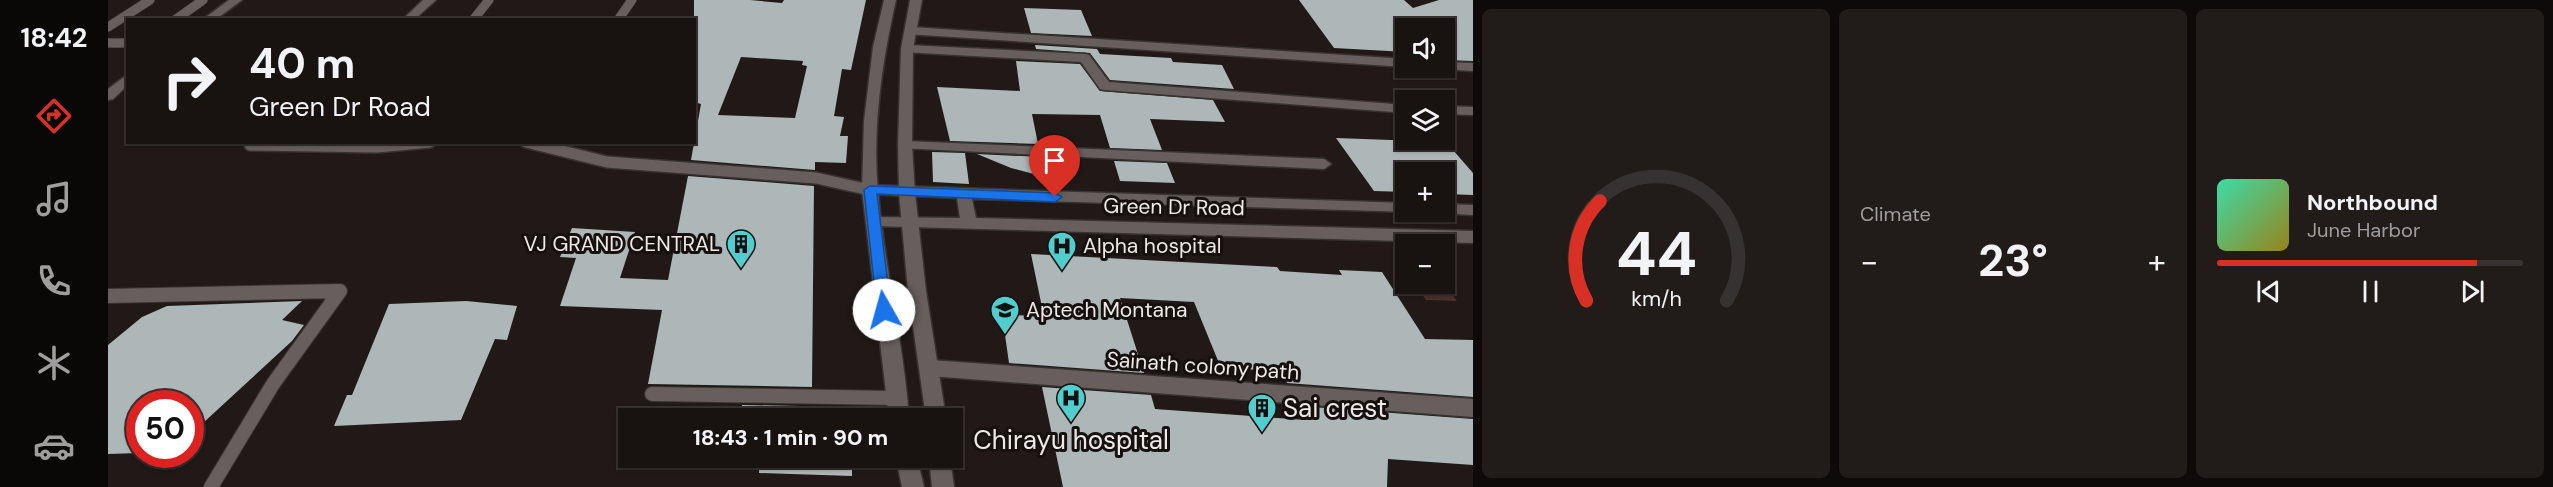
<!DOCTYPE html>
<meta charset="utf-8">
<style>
:root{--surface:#181311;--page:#211c1a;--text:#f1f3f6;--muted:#9f9e9f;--line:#363231;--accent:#d93025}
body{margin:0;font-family:"DM Sans",sans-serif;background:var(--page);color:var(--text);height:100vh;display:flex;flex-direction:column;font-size:22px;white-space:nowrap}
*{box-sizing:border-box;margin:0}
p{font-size:20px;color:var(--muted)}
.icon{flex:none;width:33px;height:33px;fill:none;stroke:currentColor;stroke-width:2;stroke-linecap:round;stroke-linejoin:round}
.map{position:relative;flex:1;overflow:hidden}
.panel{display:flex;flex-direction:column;gap:9px;padding:9px;background:#0d0a09;width:1080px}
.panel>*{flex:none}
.banner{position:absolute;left:18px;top:18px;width:570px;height:126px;border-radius:0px;box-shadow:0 2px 4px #0004,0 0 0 2px var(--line);background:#181311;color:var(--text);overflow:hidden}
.controls{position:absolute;left:1287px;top:18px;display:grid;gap:12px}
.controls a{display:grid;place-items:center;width:60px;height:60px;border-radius:0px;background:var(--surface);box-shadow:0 2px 4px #0004,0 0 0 2px var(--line);font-size:30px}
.speed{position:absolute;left:18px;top:390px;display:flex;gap:12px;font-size:30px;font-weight:700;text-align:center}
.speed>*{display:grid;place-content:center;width:78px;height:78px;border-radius:50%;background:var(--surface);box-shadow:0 2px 4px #0004,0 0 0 2px var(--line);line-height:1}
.speed .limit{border:9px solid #d22;background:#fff;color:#111}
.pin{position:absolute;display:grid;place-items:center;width:51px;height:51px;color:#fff;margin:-62px -26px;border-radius:50% 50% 50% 0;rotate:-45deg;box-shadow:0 0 6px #0007}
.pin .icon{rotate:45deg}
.me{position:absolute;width:66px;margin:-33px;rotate:353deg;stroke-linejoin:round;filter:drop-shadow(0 0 4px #0008)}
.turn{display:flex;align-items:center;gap:21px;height:126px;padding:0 24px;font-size:27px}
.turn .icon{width:78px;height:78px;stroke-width:2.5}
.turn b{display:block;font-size:42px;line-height:51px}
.big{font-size:45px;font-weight:700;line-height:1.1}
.panel .card{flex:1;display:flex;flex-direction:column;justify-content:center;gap:9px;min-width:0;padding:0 21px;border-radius:9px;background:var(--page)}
.panel .dial{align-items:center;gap:0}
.dial svg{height:156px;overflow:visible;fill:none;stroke:var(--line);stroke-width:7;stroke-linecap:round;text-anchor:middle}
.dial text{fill:var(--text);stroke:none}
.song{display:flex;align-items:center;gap:18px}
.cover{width:72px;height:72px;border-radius:9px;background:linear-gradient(135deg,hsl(160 70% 55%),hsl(50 70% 35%))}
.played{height:6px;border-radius:3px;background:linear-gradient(90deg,var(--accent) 85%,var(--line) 85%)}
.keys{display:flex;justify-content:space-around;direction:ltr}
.heat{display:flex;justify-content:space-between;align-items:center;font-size:33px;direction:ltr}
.panel .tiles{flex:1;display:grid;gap:9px;grid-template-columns:repeat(3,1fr)}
.trip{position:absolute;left:510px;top:408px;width:345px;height:60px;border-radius:0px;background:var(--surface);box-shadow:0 2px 4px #0004,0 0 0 2px var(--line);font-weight:700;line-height:60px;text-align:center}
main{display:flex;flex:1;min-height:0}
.dock{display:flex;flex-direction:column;width:108px;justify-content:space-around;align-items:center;background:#0a0807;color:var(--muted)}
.dock .icon{width:42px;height:42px}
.dock .current{color:var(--accent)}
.dock b{font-size:27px;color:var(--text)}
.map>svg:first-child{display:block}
.green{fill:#4b302b}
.building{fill:#adb7b7;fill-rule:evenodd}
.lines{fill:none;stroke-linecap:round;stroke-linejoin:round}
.service-far2-casing{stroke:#373332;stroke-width:10}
.service-far1-casing{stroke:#373332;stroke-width:14}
.service-casing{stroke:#373332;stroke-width:16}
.minor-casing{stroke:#373332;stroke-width:3}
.secondary-casing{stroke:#373332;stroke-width:3}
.service-far2{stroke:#675f5d;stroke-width:9}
.service-far1{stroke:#675f5d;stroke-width:11}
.service{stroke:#675f5d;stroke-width:14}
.minor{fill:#675f5d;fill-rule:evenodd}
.secondary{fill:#675f5d;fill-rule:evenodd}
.route{fill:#1a73e8;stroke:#114b97;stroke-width:1.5}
.labels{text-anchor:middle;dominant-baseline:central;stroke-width:6;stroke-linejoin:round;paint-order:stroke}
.street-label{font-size:21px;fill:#eee9e8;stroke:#16100f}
.poi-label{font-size:21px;fill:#eee9e8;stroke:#16100f;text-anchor:start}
.near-poi-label{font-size:26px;fill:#eee9e8;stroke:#16100f;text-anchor:start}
</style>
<main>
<nav class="dock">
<b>18:42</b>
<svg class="icon current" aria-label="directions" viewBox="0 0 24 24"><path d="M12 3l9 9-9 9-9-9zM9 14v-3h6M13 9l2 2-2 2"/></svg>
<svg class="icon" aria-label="music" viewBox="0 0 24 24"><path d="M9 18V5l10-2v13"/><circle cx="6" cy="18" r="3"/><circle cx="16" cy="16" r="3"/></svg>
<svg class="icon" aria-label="phone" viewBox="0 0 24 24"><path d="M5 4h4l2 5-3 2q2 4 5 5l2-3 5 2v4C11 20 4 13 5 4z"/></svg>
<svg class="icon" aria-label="climate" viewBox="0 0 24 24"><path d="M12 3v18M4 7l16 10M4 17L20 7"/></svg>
<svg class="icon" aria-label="car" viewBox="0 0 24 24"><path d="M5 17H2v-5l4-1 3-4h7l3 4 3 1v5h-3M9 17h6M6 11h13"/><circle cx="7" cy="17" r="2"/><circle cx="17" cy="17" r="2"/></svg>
</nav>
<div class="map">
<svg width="1365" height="487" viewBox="0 0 1365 487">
<rect width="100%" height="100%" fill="#201917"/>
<path class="green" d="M1307,284H1336L1349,301L1318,300Z"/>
<path class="building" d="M586,0H642L674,3L676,0H758L743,70L734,69L726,116L736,117L732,136H740L738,163L707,162V170L583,160L593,104L586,102ZM633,57L695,61L694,65L699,66L687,118L610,115Z
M1191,0H1296L1305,8L1331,0H1365V61L1336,60V28H1298V52L1226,48Z
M916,8L973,10L984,36L923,33Z
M927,45L989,49L992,54L1063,58L1065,62L1114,65L1126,89L1002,80L982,53L928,49Z
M908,61L972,64L992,91L1105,100L1117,122L1042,119L1054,150L1002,148L992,115L924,114L930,144L842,141L829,87L912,91Z
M1228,138L1338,142L1365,173V195L1336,194V172H1298V192L1266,191Z
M824,152L857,153L861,184L825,182Z
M869,154L933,157L937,177L903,168Z
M1006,161L1059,163L1067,183L1012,181Z
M580,176L706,186L704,387L540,384L554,310L452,306L468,258L452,257L464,228L527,232L512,278L560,280Z
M923,254L1169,267L1172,271L1234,275L1231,270L1274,272L1317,339L1365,340V397L1179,383L1173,371L1113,368L1086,302L1012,298L1036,373L901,363L894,314L936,317Z
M194,301L174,320L196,325L184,341L82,435V404H32V453L0,454V345L34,317L59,306Z
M358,301L409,306L399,340L387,339L353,420L226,426L239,395H244L281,304Z
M934,387L1043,395L1047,409L1198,420L1191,406L1365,419V465L1280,459L1279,487H955Z
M634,405L742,407L743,418H632Z
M652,458H744V476L651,473Z"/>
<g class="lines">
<g class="service-far2-casing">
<path id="service-far2" d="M67,20L95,0
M365,20L381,0
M510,20L524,0
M0,27L42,0
M0,43H20"/>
</g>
<g class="service-far1-casing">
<path id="service-far1" d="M418,142L499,162L708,178L762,190
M142,145L269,147L322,142"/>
</g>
<g class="service-casing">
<path id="service" d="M0,296L232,291L165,384L103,487
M544,394L786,398"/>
</g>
<g class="minor-casing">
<path id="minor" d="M121,0H134L107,20H94Z
M315,0H328L306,20H294Z
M803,27L1298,59V67L799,34L797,31Z
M799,45L977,54L981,55L1001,82L1298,105V113L997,90L992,89L973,62L795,52V46Z
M1336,62L1365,63V71L1332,69L1336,68Z
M20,74V85L5,99L0,100V89Z
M1336,106L1365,107V115L1336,114Z
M797,141L1216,159L1223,164L1216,169L792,148L790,145L792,142Z
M762,185L1298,203V212H1304L864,199L868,218L1365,231V243L766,226L760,225L758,221L760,217L852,218L849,198L757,194L754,190L757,186Z
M1336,204L1365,205V215L1330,213L1336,212Z
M822,360L1365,399V417L822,376L815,374L812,368L815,362Z"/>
</g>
<g class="secondary-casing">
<path id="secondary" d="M776,0H788C774,62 764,128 770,191C776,267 796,343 801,418H781L754,190L756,121L765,47Z
M802,0H814L805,49L804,145L807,193L818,291L838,418H818L800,291L791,193L790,145L793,49Z
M788,458H809L816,487H794Z
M821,458H842L846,487H824Z"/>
</g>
<use href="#service-far2" class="service-far2"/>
<use href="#service-far1" class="service-far1"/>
<use href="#service" class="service"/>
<use href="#minor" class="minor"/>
<use href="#secondary" class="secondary"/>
</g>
<path class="route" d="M762,186L947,193L954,197L947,202L769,194L783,310L781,314H771L769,310L756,190Z"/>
<defs>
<g id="building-pin" transform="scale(1.5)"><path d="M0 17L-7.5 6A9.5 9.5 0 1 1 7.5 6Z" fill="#52cdce" stroke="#16100f"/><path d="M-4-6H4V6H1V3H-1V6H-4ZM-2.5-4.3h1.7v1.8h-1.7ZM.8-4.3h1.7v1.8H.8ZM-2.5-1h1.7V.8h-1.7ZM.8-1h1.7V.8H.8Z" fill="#111"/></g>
<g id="hospital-pin" transform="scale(1.5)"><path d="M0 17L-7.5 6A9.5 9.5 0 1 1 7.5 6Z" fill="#52cdce" stroke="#16100f"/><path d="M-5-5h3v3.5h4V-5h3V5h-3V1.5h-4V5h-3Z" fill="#111"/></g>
<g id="school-pin" transform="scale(1.5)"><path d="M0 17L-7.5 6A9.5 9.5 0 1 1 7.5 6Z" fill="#52cdce" stroke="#16100f"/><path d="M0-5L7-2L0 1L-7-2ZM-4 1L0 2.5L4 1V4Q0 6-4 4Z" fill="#111"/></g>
</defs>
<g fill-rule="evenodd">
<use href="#building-pin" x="633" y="244"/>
<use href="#hospital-pin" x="954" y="246"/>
<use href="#school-pin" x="897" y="310"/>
<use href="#hospital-pin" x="963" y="398"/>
<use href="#building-pin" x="1154" y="408"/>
</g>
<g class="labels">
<g class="street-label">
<text transform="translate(1066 207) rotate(1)">Green Dr Road</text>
<text transform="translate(1095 366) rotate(4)">Sainath colony path</text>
</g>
<g class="poi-label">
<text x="612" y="244" text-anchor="end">VJ GRAND CENTRAL</text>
<text x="975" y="246">Alpha hospital</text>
<text x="918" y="310">Aptech Montana</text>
</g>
<g class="near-poi-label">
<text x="1175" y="408">Sai crest</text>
<text x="963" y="440" text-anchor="middle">Chirayu hospital</text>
</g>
</g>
</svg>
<div class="controls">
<a><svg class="icon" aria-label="sound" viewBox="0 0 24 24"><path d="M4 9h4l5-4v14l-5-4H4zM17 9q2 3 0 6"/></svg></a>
<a><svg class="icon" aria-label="layers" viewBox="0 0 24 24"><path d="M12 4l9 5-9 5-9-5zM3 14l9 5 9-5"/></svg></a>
<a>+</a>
<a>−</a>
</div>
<div class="speed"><div class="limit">50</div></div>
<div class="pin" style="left:947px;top:197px;background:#d93025"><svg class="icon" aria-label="arrive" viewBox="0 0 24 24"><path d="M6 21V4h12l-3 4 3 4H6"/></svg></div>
<svg class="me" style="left:776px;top:310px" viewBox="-20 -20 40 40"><circle r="19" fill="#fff"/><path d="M0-13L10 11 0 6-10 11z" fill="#1a73e8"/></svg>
<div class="trip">18:43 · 1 min · 90 m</div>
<div class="banner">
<div class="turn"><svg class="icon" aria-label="right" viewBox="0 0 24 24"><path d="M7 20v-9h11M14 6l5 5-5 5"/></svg><div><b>40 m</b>Green Dr Road</div></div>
</div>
</div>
<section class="panel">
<div class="tiles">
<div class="card dial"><svg viewBox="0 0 100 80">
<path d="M14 69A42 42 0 1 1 86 69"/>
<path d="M14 69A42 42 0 0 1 21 18" stroke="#d93025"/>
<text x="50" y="56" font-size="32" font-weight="700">44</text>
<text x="50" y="72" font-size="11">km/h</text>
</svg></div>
<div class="card"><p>Climate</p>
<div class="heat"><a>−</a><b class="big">23°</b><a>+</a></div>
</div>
<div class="card">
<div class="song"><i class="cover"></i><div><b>Northbound</b><p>June Harbor</p></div></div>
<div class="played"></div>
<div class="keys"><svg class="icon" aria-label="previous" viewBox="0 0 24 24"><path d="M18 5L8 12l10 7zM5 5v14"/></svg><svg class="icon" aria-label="pause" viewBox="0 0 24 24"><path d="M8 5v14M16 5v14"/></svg><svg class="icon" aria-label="next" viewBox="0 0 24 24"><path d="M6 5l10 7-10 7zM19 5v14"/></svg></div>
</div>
</div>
</section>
</main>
